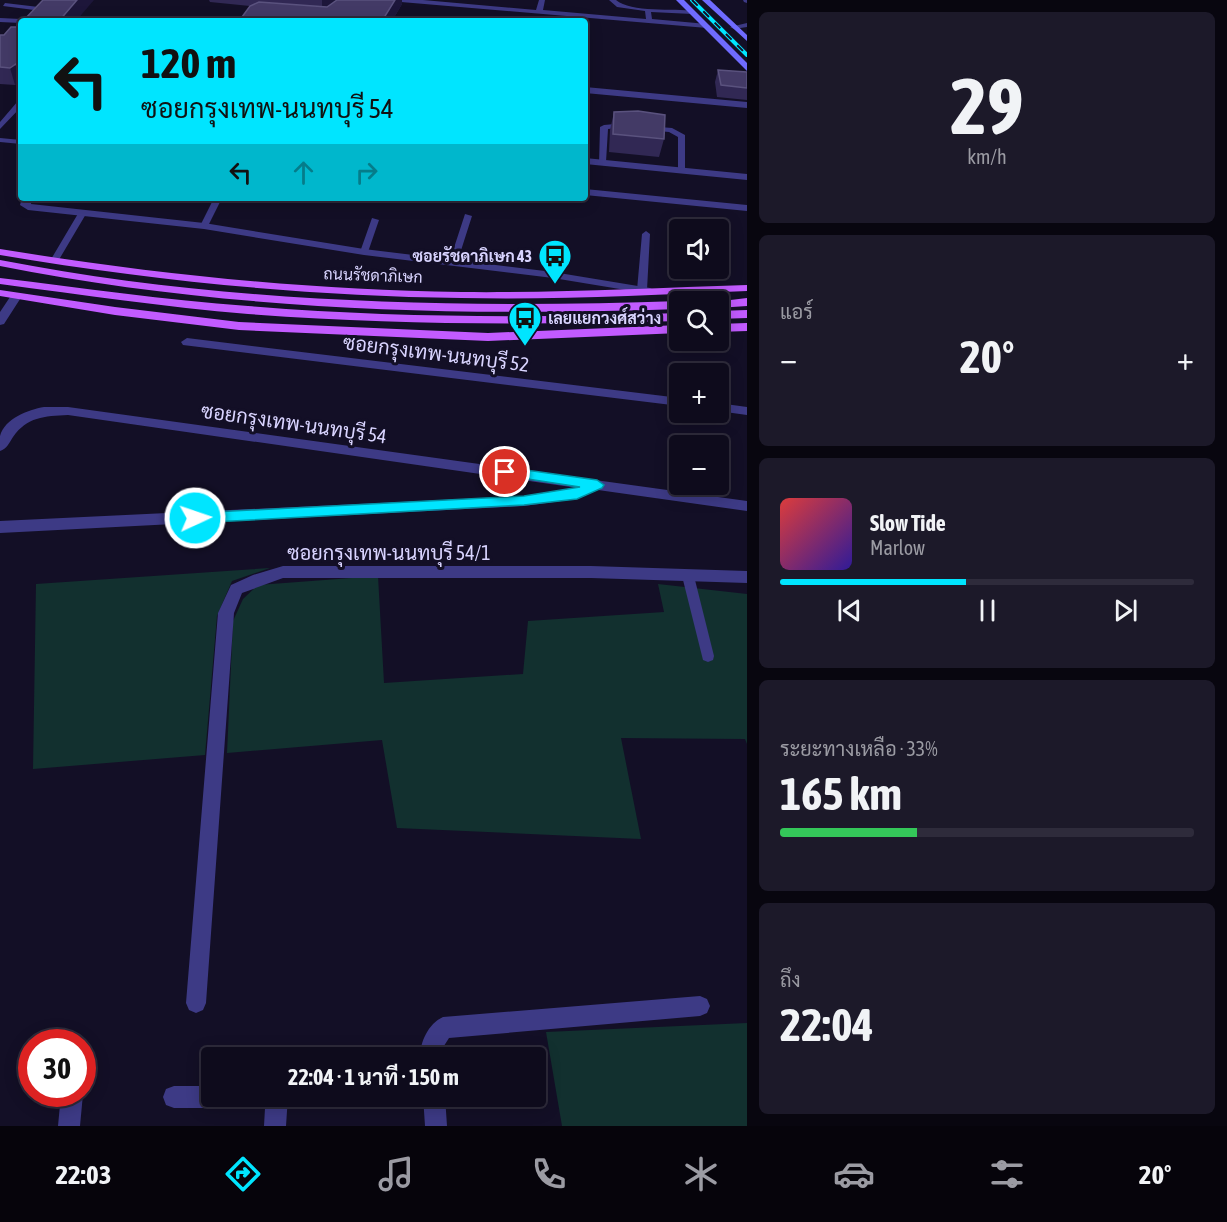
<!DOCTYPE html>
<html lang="th">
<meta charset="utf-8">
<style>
:root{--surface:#0e0b1c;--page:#1c1929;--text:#f1f3f6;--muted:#9b9ba3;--line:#2e2b3b;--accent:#00e5ff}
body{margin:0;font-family:"Asap Condensed",Sarabun,sans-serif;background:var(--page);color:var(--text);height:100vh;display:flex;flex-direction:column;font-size:22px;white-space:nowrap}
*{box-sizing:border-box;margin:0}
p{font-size:20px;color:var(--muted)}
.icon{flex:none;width:33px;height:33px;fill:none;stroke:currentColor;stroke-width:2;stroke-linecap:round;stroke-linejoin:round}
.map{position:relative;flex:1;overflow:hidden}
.side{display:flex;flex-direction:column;gap:12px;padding:12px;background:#08060f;width:480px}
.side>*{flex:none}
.guide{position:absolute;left:18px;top:18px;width:570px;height:183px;border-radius:6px;box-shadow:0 3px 15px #0003,0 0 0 2px var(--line);background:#00e5ff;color:#111;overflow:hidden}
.fabs{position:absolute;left:669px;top:219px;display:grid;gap:12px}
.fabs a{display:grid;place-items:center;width:60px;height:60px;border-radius:6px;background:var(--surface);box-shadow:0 3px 15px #0003,0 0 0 2px var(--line);font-size:30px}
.speed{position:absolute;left:18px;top:1029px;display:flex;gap:12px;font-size:30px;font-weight:700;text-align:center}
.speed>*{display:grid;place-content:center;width:78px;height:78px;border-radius:50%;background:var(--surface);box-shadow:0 3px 15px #0003,0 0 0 2px var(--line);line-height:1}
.speed .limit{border:9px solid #d22;background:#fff;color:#111}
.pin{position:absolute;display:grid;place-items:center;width:51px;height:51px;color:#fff;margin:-26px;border:3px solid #fff;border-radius:50%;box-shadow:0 2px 6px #0007}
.me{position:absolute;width:66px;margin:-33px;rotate:87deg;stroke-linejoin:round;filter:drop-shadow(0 0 4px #0008)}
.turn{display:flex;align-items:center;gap:21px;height:126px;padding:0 24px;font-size:27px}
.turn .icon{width:78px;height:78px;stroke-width:2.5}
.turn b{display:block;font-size:42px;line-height:51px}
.lanes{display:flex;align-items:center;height:57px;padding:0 24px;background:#0003;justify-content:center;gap:30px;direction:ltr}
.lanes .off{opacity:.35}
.big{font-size:45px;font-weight:700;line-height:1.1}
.side .widget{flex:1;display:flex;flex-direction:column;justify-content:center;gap:9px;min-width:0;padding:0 21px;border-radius:9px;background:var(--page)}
.side .dial{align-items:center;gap:0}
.dial b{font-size:78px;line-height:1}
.song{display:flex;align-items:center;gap:18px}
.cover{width:72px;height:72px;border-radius:9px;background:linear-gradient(135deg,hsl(0 70% 55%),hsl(250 70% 35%))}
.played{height:6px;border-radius:3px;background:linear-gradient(90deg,var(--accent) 45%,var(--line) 45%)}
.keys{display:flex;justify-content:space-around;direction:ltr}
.heat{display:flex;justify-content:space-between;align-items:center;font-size:33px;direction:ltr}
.charge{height:9px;border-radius:4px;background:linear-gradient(90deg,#34c759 33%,var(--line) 0)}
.trip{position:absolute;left:201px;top:1047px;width:345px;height:60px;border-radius:6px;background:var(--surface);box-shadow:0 3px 15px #0003,0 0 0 2px var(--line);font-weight:700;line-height:60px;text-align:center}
.tabs{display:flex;height:96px;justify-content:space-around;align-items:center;background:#06040b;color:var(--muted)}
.tabs .icon{width:42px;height:42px}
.tabs .current{color:var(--accent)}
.tabs b{font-size:27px;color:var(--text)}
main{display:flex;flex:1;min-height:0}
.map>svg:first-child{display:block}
.green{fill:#12302f}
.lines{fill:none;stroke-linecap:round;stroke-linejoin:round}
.lane{fill:#3d3a85;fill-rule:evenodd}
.street{fill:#3d3a85;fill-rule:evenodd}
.secondary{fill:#6f6bff;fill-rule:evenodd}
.primary{fill:#c25bff;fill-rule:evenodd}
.rail-casing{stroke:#00e5ff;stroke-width:4}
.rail{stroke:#130f26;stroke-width:2;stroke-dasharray:8;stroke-linecap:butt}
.wall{fill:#312854}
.shaded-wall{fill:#1d163a}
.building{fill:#433a66;stroke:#5a527e;stroke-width:1.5}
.route{fill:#00e5ff;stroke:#0095a6;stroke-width:1.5}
.labels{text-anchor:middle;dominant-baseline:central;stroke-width:6;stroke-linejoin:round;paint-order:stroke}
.far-poi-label{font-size:16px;font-weight:bold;fill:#d9d4ff;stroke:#130f26;text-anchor:end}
.far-street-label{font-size:16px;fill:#d9d4ff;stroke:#130f26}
.street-label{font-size:20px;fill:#d9d4ff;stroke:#130f26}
</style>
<main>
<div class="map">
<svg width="747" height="1126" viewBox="0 0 747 1126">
<rect width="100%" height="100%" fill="#130f26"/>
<path class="green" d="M270,568L232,581L217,616L205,755L33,769L36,584Z
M378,576L384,683L523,674L528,621L664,612L658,584L747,594V744L745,739L621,738L641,839L397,828L382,740L227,753L233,621L243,599L258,585Z
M747,1023V1126H562L546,1032Z"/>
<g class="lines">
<path class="lane" d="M398,0H423L536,10L539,0H545L543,10L646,19L645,11L617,7L609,0H616C631,13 674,8 694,11V13L692,14L651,12L652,19L707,24L710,26L707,28L401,2Z
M743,0H747V3L744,2Z
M5,3L47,8L50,10L39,21H32L42,11L3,6Z
M0,18L21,19L24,21H21V23L0,22Z
M21,83V89L17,88V86Z
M18,101H21V107L0,129V122Z
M626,123L630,125L629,127L608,129L606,162L599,164L600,127L604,125Z
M647,126L672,128L685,135V172L678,170V137L669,132L647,130Z
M0,138L21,140V144L0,142Z
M214,198H222L207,228H201L200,226Z
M79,212L86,214L57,263H51L50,261Z
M465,214L472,216L457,263L456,265H450L449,263Z
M372,218L379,220L368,252L361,254L360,252Z
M646,231L650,234L647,290L642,293L637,290L642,234Z
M688,571L692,573L694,576L714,656L713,660L708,662L703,660L682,576L684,573Z"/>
<path class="street" d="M747,23V27L734,29L730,27Z
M585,87L747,102V108L585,93Z
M585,158L747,174V180L585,164Z
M585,189L747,205V211L585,195Z
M22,198H32L31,204L204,223L364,249L553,272L650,288L656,291L650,294L553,278L364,255L204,229L28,210L20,205Z
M16,293L22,296L4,324L0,325V312L12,294Z
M187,338L680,398V406L183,345L181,342Z
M718,403L747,407V415L718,411Z
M44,407H68L747,501V511L598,490L577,499L524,506L0,533V521L524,496L578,488L68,415C44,416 27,417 13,437C9,443 7,449 0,451C0,446 0,440 0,436C5,418 28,410 44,407Z
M283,566H591L747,571V583L591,578H283L242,593L234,613L206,1003L203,1010L196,1013L189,1010L186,1003L218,613L231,585L253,575Z
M700,996L707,999L710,1006L707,1013L700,1016L449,1038L442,1049V1058H420C420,1042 428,1024 443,1017Z
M174,1086H212V1096H288L286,1126H264L265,1108H174L166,1105L163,1097L166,1089Z
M82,1093L83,1094L80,1126H58L61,1094Z
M423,1096H445L447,1126H425Z"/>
<path class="secondary" d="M676,0H684L747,63V71Z
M702,0H710L747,35V41Z"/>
<path class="primary" d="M0,249C153,274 306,290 461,292C556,293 652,288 747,285V291C652,295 556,300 461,298C306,296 153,281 0,255Z
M0,260C220,303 456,309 680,301V309C456,317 220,310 0,266Z
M0,278C83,288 165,300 248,306C392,318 536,318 680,313V321C536,325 392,325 248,314C165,307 83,295 0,284Z
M0,290L115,307L239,322L488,333L680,325V333L488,341L239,330L115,315L0,296Z
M747,298V306L718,308V302H714Z
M747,310V318L718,319V311Z
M747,323V331L718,332V324Z"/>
<g class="rail-casing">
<path id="rail" d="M692,0L747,55"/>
</g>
<use href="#rail" class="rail"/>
</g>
<path class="wall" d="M209,0H402V4L392,21H242V17L250,6L210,2Z
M21,23V81L15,85L0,84V35H4L18,27Z
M718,70L747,72V100L717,97L715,82Z
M614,112L664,139L659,157L609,152L610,130Z"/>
<path class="shaded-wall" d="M77,0H94L76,21H59Z
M322,0H338L322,15Z
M395,0H402V4L392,21H382Z
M16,64L21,81L15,85L10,68Z"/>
<path class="building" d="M43,0H77L59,21H23Z
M337,0H395L382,21H281L242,17L250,6L259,2L327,7Z
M21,23V69H18L16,64L10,68L0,67V35H4L11,27H18Z
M718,70L747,72V88L721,85Z
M638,111L665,115L664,139L613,134L614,112Z"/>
<path class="route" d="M505,467L597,480L604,485L602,488L577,499L524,505L195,523L189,518L195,513L524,496L580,487L501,475L499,472L501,469Z"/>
<defs>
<g id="bus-pin" transform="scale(1.725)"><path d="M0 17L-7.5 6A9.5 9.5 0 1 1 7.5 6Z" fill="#00e5ff" stroke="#130f26"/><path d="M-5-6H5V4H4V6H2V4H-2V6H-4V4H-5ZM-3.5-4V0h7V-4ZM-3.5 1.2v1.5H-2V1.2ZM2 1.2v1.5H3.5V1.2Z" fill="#111"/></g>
</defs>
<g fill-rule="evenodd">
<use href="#bus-pin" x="555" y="256"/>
<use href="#bus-pin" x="525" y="318"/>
</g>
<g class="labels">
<g class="far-poi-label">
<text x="532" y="256">ซอยรัชดาภิเษก 43</text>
<text x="548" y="318" text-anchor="start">เลยแยกวงศ์สว่าง</text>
</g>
<g class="far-street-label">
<text transform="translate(373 275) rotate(2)">ถนนรัชดาภิเษก</text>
</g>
<g class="street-label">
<text transform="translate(436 353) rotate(7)">ซอยกรุงเทพ-นนทบุรี 52</text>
<text transform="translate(294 423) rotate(8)">ซอยกรุงเทพ-นนทบุรี 54</text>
<text x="389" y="552">ซอยกรุงเทพ-นนทบุรี 54/1</text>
</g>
</g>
</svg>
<div class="fabs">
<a><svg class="icon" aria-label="sound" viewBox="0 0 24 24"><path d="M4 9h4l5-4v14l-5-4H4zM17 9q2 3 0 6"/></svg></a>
<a><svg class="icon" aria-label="search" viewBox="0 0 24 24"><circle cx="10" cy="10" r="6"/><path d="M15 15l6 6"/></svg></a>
<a>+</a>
<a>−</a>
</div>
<div class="speed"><div class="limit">30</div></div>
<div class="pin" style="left:505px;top:472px;background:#d93025"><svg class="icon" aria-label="arrive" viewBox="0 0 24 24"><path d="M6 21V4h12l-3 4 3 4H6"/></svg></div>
<svg class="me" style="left:195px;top:518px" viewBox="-20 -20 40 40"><circle r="17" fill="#00e5ff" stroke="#fff" stroke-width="3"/><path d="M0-11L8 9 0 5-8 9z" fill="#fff"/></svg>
<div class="trip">22:04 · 1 นาที · 150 m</div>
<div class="guide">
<div class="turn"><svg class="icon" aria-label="left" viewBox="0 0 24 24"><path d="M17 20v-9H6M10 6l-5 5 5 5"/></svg><div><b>120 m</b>ซอยกรุงเทพ-นนทบุรี 54</div></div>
<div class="lanes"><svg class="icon" aria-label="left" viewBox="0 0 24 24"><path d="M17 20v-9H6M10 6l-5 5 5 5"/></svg><svg class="icon off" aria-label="ahead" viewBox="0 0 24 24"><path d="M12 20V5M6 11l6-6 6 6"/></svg><svg class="icon off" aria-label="right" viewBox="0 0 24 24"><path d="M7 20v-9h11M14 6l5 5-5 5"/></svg></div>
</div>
</div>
<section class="side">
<div class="widget dial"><b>29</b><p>km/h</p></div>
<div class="widget"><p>แอร์</p>
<div class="heat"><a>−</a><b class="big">20°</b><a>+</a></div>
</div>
<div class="widget">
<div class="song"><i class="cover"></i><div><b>Slow Tide</b><p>Marlow</p></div></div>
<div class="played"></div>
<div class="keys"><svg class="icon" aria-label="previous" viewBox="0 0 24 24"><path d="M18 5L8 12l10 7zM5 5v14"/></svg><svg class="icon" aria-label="pause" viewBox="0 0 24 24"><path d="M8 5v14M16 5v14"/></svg><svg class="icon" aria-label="next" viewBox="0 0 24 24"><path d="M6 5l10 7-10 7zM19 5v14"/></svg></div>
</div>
<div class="widget"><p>ระยะทางเหลือ · 33%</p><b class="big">165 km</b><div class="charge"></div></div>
<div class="widget"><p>ถึง</p><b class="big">22:04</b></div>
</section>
</main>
<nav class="tabs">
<b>22:03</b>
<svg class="icon current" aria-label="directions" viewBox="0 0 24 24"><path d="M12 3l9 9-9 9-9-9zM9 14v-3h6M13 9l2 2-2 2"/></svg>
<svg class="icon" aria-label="music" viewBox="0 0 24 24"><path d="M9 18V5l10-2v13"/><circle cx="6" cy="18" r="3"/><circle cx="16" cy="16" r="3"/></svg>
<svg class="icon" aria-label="phone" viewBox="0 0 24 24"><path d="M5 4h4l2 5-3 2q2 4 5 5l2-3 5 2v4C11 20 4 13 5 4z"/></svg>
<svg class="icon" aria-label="climate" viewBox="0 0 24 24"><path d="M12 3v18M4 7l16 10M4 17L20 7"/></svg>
<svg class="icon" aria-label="car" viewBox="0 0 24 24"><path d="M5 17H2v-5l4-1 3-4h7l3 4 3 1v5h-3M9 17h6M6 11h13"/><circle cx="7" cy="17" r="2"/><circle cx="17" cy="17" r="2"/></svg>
<svg class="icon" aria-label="filters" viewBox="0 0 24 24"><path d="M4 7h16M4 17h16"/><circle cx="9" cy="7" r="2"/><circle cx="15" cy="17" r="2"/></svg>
<b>20°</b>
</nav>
